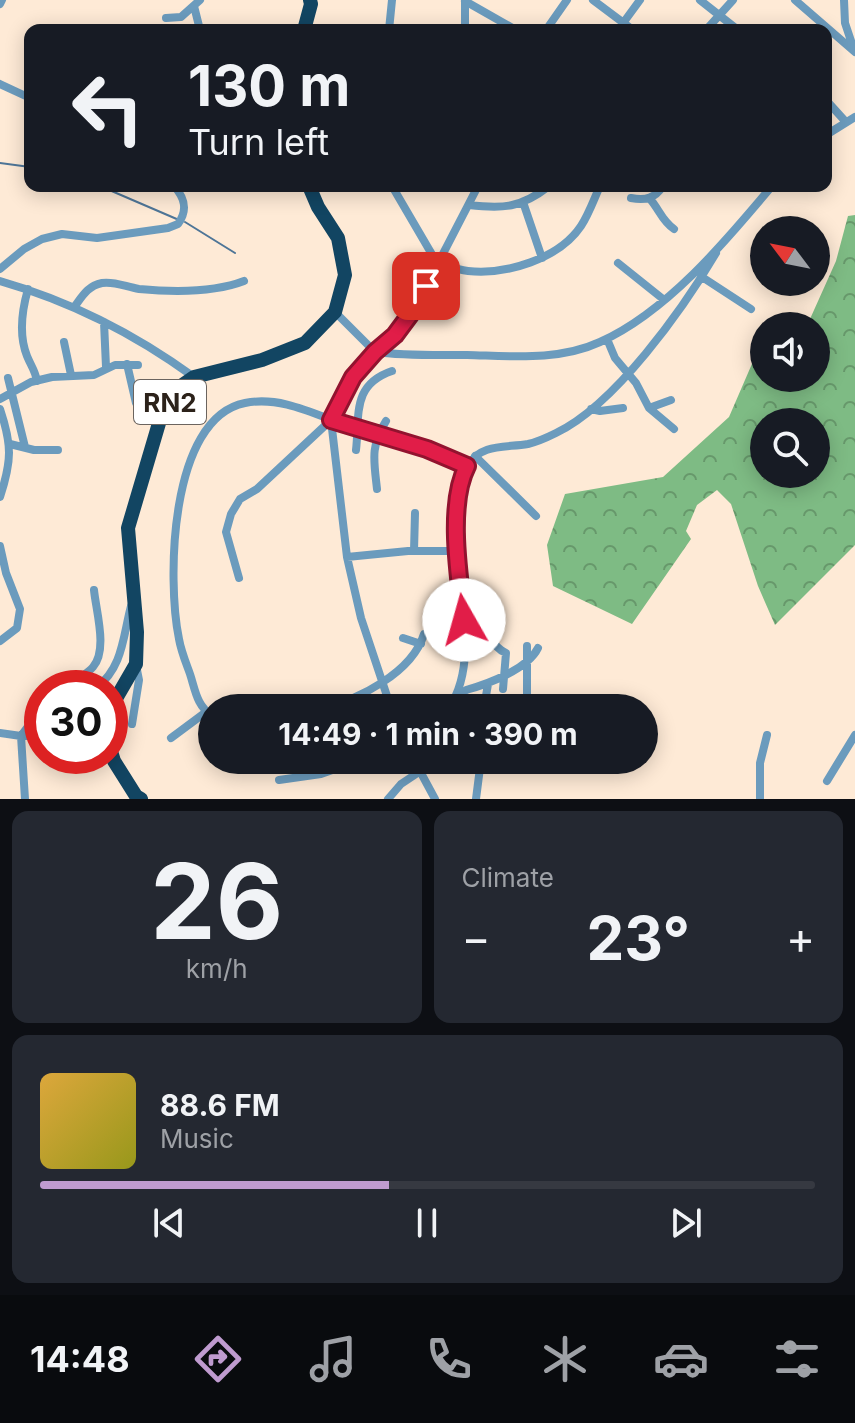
<!DOCTYPE html>
<meta charset="utf-8">
<style>
:root{--surface:#171b24;--page:#242831;--text:#f1f3f6;--muted:#9ea1a6;--line:#363941;--accent:#bf9bcf}
body{margin:0;font-family:Inter,sans-serif;background:var(--page);color:var(--text);height:100vh;display:flex;flex-direction:column;font-size:30px;white-space:nowrap}
*{box-sizing:border-box;margin:0}
p{font-size:26px;color:var(--muted)}
.icon{flex:none;width:44px;height:44px;fill:none;stroke:currentColor;stroke-width:2;stroke-linecap:round;stroke-linejoin:round}
.map{position:relative;height:799px;overflow:hidden}
.sheet{display:flex;flex-direction:column;gap:12px;padding:12px;background:#0d0f14;flex:1}
.sheet>*{flex:none}
.hud{position:absolute;left:24px;top:24px;width:808px;height:168px;border-radius:16px;box-shadow:0 4px 20px #0003;background:#171b24;color:var(--text);overflow:hidden}
.needle{width:52px;rotate:302deg}
.tools{position:absolute;left:750px;top:216px;display:grid;gap:16px}
.tools a{display:grid;place-items:center;width:80px;height:80px;border-radius:50%;background:var(--surface);box-shadow:0 4px 20px #0003;font-size:40px}
.speed{position:absolute;left:24px;top:670px;display:flex;gap:16px;font-size:40px;font-weight:700;text-align:center}
.speed>*{display:grid;place-content:center;width:104px;height:104px;border-radius:50%;background:var(--surface);box-shadow:0 4px 20px #0003;line-height:1}
.speed .limit{border:12px solid #d22;background:#fff;color:#111}
.pin{position:absolute;display:grid;place-items:center;width:68px;height:68px;color:#fff;margin:-34px;border-radius:16px;box-shadow:0 4px 12px #0006}
.me{position:absolute;width:88px;margin:-44px;rotate:353deg;stroke-linejoin:round;filter:drop-shadow(0 0 6px #0008)}
.turn{display:flex;align-items:center;gap:28px;height:168px;padding:0 32px;font-size:36px}
.turn .icon{width:104px;height:104px;stroke-width:2.5}
.turn b{display:block;font-size:56px;line-height:68px}
.big{font-size:60px;font-weight:700;line-height:1.1}
.sheet .card{flex:1;display:flex;flex-direction:column;justify-content:center;gap:12px;min-width:0;padding:0 28px;border-radius:16px;background:var(--page)}
.sheet .dial{align-items:center;gap:0}
.dial b{font-size:104px;line-height:1}
.song{display:flex;align-items:center;gap:24px}
.cover{width:96px;height:96px;border-radius:12px;background:linear-gradient(135deg,hsl(40 70% 55%),hsl(60 70% 35%))}
.played{height:8px;border-radius:4px;background:linear-gradient(90deg,var(--accent) 45%,var(--line) 45%)}
.keys{display:flex;justify-content:space-around;direction:ltr}
.heat{display:flex;justify-content:space-between;align-items:center;font-size:44px;direction:ltr}
.sheet .tiles{flex:1;display:grid;gap:12px;grid-template-columns:1fr 1fr}
.card:last-child{grid-column:span 2}
.trip{position:absolute;left:198px;top:694px;width:460px;height:80px;border-radius:40px;background:var(--surface);box-shadow:0 4px 20px #0003;font-weight:700;line-height:80px;text-align:center}
.dock{display:flex;height:128px;justify-content:space-around;align-items:center;background:#090b0e;color:var(--muted)}
.dock .icon{width:56px;height:56px}
.dock .current{color:var(--accent)}
.dock b{font-size:36px;color:var(--text)}
.map>svg:first-child{display:block}
.forest{fill:url(#forest-crowns);fill-rule:evenodd}
.lines{fill:none;stroke-linecap:round;stroke-linejoin:round}
.stream{stroke:#4e7597;stroke-width:2}
.minor{stroke:#6b9bbd;stroke-width:8}
.trunk{stroke:#124562;stroke-width:14}
.route-casing{stroke:#92132f;stroke-width:20}
.route{stroke:#e11d48;stroke-width:14}
.labels{text-anchor:middle;dominant-baseline:central;stroke-width:8;stroke-linejoin:round;paint-order:stroke}
.shield{fill:#fff;stroke:#6b645f;stroke-width:2}
.shield-label{font-size:26px;font-weight:bold;fill:#2c221a}
</style>
<div class="map">
<svg width="855" height="799" viewBox="0 0 855 799">
<defs>
<pattern id="forest-crowns" width="20" height="18" patternUnits="userSpaceOnUse" patternTransform="scale(2)"><rect width="20" height="18" fill="#7ebb84"/><path d="M2 6a3 3 0 1 1 6 0M12 15a3 3 0 1 1 6 0" fill="none" stroke="#67986b"/></pattern>
</defs>
<rect width="100%" height="100%" fill="#feead6"/>
<path class="forest" d="M855,215V545L775,625L758,586L731,504L717,490L697,505L686,531L691,539L632,624L553,586L547,545L565,494L663,477L729,417L764,336V378H816V326H769L772,317L790,325L810,319L836,261L848,216ZM764,422H816V474H764Z"/>
<g class="lines">
<path class="stream" d="M0,163L30,167
M100,186L179,220
M185,222L235,253"/>
<path class="minor" d="M593,0L633,30
M700,0L738,30
M795,0L855,52
M844,0L845,23L854,50
M465,1L516,30
M0,4L2,0
M194,6L200,30
M166,18L181,17L200,0
M389,30L392,0
M465,30V0
M546,30L567,0
M618,30L640,0
M706,30L733,0
M0,84L30,98
M826,100L845,121
M826,135L855,117
M392,186L437,263C447,266 458,270 468,271C506,275 559,259 581,226C589,214 594,199 600,186
M631,198C646,201 655,198 663,186
M650,199C659,209 662,221 674,229
M523,202L542,258
M469,205C503,209 521,208 549,186
M618,263L663,299
M0,269L24,249L42,239L62,234L97,238L168,228L178,224C188,210 185,198 174,186
M702,277L751,309
M0,281C70,301 135,334 194,377
M28,289C22,310 19,336 27,356C31,366 35,370 37,381
M75,306C83,295 88,286 102,283C115,281 126,287 139,289C172,292 213,293 244,281
M335,312L375,352C405,356 436,355 467,355C511,356 559,361 600,342C667,312 726,241 772,186
M104,322L106,367
M607,339L615,358L636,383L649,408L674,429
M64,342L71,375
M127,364L136,403L162,413
M8,378L25,447
M0,399L31,382L52,377L94,375L115,365H138
M649,408L671,400
M0,409C12,445 12,460 0,497
M591,409L600,411L623,408
M331,420L347,557L361,618L391,708
M10,444L34,450H58
M356,450C360,416 351,385 392,371
M475,456L536,516
M377,489C374,461 370,446 386,421
M0,546L6,573L20,609L17,628L0,641
M414,551L415,513
M347,557L408,551H456
M239,578L226,532L231,514L240,499L257,489L331,420L353,377L375,352L395,335L415,308L478,186
M464,620C486,619 488,646 506,653L503,689
M403,638L421,644
M73,684C79,677 87,674 93,667C108,650 96,611 94,590
M63,688L73,684L78,688
M96,688C123,668 123,636 131,606
M458,706L466,690C488,684 528,669 538,648
M323,708C359,699 412,673 424,634
M449,708C476,667 462,613 457,566C455,544 456,522 459,500C460,487 460,475 468,465C482,443 505,448 528,444C537,442 548,437 556,433C615,405 683,309 716,253
M484,708L488,684
M527,708V646
M212,715C197,707 195,689 190,674C186,663 181,651 179,639C167,581 169,418 245,403C284,395 321,418 357,429C394,441 431,451 467,466
M132,724L139,680L136,665
M0,733L21,736H42
M171,738L206,712
M414,760L435,799
M279,780L321,774L361,760
M827,781L855,735
M25,799L21,736L42,708
M388,799L401,784L419,772
M476,799L481,760
M760,799V763L767,735"/>
<path class="trunk" d="M304,30L311,4L310,0
M110,718L114,702L136,664L137,632L128,528L162,413L181,386L194,377L262,360L305,343L335,312L345,275L338,238L318,207L309,186
M110,748L114,761L136,796L141,799"/>
</g>
<g class="lines">
<g class="route-casing">
<path id="route" d="M426,286L415,308L395,335L375,352L353,377L331,420L427,449L467,466C447,505 459,577 464,620"/>
</g>
<use href="#route" class="route"/>
</g>
<g class="labels">
<rect class="shield" x="134" y="380" width="72" height="44" rx="6"/>
<g class="shield-label">
<text x="170" y="402">RN2</text>
</g>
</g>
</svg>
<div class="tools">
<a><svg class="needle" viewBox="-14 -14 28 28"><path d="M0-13l5 13h-10z" fill="#e53935"/><path d="M0 13l5-13h-10z" fill="#9ea1a6"/></svg></a>
<a><svg class="icon" aria-label="sound" viewBox="0 0 24 24"><path d="M4 9h4l5-4v14l-5-4H4zM17 9q2 3 0 6"/></svg></a>
<a><svg class="icon" aria-label="search" viewBox="0 0 24 24"><circle cx="10" cy="10" r="6"/><path d="M15 15l6 6"/></svg></a>
</div>
<div class="speed"><div class="limit">30</div></div>
<div class="pin" style="left:426px;top:286px;background:#d93025"><svg class="icon" aria-label="arrive" viewBox="0 0 24 24"><path d="M6 21V4h12l-3 4 3 4H6"/></svg></div>
<svg class="me" style="left:464px;top:620px" viewBox="-20 -20 40 40"><circle r="19" fill="#fff"/><path d="M0-13L10 11 0 6-10 11z" fill="#e11d48"/></svg>
<div class="trip">14:49 · 1 min · 390 m</div>
<div class="hud">
<div class="turn"><svg class="icon" aria-label="left" viewBox="0 0 24 24"><path d="M17 20v-9H6M10 6l-5 5 5 5"/></svg><div><b>130 m</b>Turn left</div></div>
</div>
</div>
<section class="sheet">
<div class="tiles">
<div class="card dial"><b>26</b><p>km/h</p></div>
<div class="card"><p>Climate</p>
<div class="heat"><a>−</a><b class="big">23°</b><a>+</a></div>
</div>
<div class="card">
<div class="song"><i class="cover"></i><div><b>88.6 FM</b><p>Music</p></div></div>
<div class="played"></div>
<div class="keys"><svg class="icon" aria-label="previous" viewBox="0 0 24 24"><path d="M18 5L8 12l10 7zM5 5v14"/></svg><svg class="icon" aria-label="pause" viewBox="0 0 24 24"><path d="M8 5v14M16 5v14"/></svg><svg class="icon" aria-label="next" viewBox="0 0 24 24"><path d="M6 5l10 7-10 7zM19 5v14"/></svg></div>
</div>
</div>
</section>
<nav class="dock">
<b>14:48</b>
<svg class="icon current" aria-label="directions" viewBox="0 0 24 24"><path d="M12 3l9 9-9 9-9-9zM9 14v-3h6M13 9l2 2-2 2"/></svg>
<svg class="icon" aria-label="music" viewBox="0 0 24 24"><path d="M9 18V5l10-2v13"/><circle cx="6" cy="18" r="3"/><circle cx="16" cy="16" r="3"/></svg>
<svg class="icon" aria-label="phone" viewBox="0 0 24 24"><path d="M5 4h4l2 5-3 2q2 4 5 5l2-3 5 2v4C11 20 4 13 5 4z"/></svg>
<svg class="icon" aria-label="climate" viewBox="0 0 24 24"><path d="M12 3v18M4 7l16 10M4 17L20 7"/></svg>
<svg class="icon" aria-label="car" viewBox="0 0 24 24"><path d="M5 17H2v-5l4-1 3-4h7l3 4 3 1v5h-3M9 17h6M6 11h13"/><circle cx="7" cy="17" r="2"/><circle cx="17" cy="17" r="2"/></svg>
<svg class="icon" aria-label="filters" viewBox="0 0 24 24"><path d="M4 7h16M4 17h16"/><circle cx="9" cy="7" r="2"/><circle cx="15" cy="17" r="2"/></svg>
</nav>
